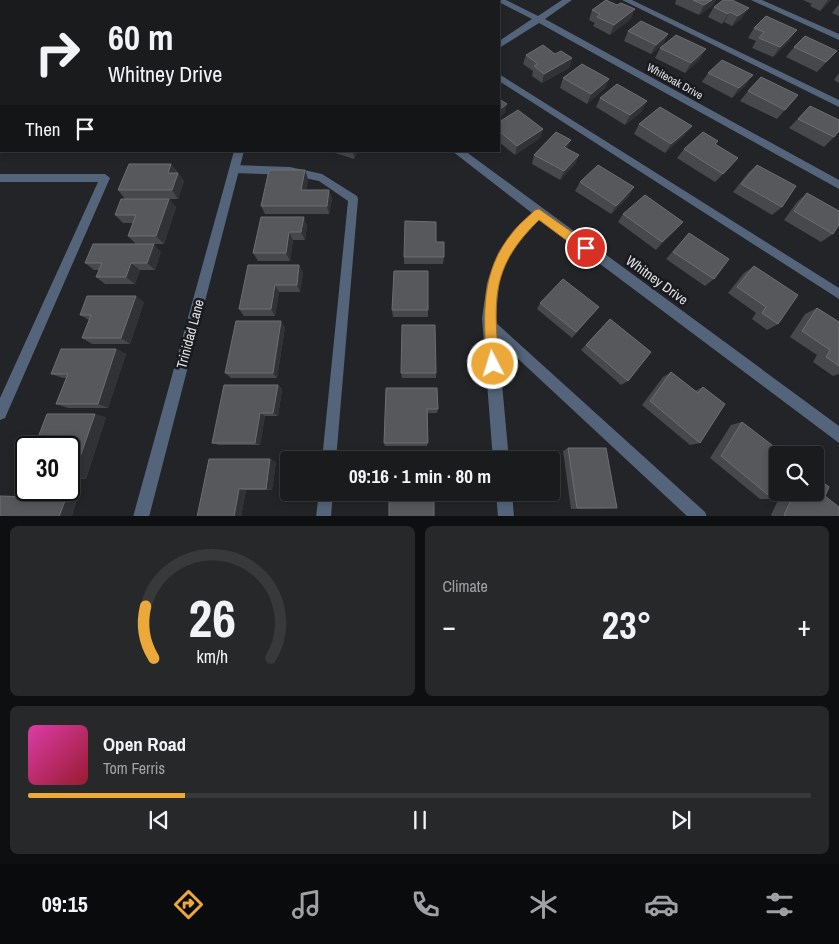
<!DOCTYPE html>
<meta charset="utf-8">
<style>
:root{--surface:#1a1b1d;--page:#27282a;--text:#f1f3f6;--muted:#9fa1a4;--line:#38393b;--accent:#eca93a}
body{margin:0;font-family:"Archivo Narrow",sans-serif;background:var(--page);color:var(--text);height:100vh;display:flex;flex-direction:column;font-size:19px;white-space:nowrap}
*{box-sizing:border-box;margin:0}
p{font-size:16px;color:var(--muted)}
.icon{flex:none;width:28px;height:28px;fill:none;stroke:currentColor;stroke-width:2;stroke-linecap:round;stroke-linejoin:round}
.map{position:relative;height:516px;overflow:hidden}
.panel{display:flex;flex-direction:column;gap:10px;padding:10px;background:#0e0f10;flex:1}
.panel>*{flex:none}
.top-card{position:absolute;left:0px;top:0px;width:500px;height:152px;box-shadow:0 2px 8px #0003,0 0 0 1px var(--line);background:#1a1b1d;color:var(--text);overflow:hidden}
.tools{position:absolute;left:769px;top:446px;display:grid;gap:10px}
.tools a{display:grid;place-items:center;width:55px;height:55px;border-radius:5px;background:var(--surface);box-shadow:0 2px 8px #0003,0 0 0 1px var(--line);font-size:25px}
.speed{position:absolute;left:15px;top:436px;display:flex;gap:10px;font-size:25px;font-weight:700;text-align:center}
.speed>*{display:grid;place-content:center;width:65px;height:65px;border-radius:50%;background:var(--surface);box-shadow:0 2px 8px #0003,0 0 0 1px var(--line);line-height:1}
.speed .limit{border:2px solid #111;border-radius:8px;background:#fff;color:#111}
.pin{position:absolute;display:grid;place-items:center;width:42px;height:42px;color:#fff;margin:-21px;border:2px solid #fff;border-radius:50%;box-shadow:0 1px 5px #0007}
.me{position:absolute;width:55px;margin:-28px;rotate:355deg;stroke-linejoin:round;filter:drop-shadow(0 0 4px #0008)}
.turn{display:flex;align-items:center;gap:18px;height:105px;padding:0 25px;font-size:22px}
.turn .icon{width:65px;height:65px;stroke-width:2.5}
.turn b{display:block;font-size:35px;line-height:42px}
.then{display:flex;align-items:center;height:48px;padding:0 25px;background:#0003;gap:10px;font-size:19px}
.big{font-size:38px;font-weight:800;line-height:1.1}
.panel .widget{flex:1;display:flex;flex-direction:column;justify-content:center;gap:8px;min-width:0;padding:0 18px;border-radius:8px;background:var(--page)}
.panel .dial{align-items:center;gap:0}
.dial svg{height:130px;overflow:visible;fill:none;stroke:var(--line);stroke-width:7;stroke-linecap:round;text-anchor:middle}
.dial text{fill:var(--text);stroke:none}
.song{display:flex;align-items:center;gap:15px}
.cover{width:60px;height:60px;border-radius:8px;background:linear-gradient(135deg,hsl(320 70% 55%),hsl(350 70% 35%))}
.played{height:5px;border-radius:2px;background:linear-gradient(90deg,var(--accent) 20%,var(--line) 20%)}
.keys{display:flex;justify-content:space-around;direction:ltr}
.heat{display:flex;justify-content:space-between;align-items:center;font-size:28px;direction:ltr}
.panel .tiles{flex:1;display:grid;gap:10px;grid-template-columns:1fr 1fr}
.widget:last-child{grid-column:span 2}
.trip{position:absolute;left:280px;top:451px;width:280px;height:50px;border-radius:5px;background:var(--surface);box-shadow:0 2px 8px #0003,0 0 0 1px var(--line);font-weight:800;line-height:50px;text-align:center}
.tab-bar{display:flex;height:80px;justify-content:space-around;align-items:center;background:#0a0b0c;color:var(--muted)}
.tab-bar .icon{width:35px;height:35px}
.tab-bar .current{color:var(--accent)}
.tab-bar b{font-size:22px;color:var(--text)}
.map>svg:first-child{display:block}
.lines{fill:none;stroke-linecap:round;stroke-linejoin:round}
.lane{fill:#54647a;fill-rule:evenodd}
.street{fill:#54647a;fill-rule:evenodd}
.wall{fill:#46484c}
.shaded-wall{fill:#303236}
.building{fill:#56585c;stroke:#6c6e72}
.route{fill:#eca93a;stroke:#996e26}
.labels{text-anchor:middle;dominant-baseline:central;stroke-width:5;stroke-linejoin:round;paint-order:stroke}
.far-street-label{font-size:11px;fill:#e1e3e5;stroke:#181a1d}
.street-label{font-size:14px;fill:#e1e3e5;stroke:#181a1d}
</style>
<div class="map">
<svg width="839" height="517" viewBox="0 0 839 517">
<rect width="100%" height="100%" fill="#222427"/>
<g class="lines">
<path class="lane" d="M622,0H632L839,100V107Z
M0,22H1V26H0Z
M499,74L839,288V299L499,81Z
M234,165L290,167L322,174L357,196L358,199L336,460H322L348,201L319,181L290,175L234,173L229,169Z
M0,174H105L110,178L5,418L0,420V398L98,182H0Z
M490,319L494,321L705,512L707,517H688L486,329L484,325L486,321Z
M319,492H333L331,517H316Z"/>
<path class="street" d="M495,0H506L538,16L562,0H572L545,19L839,180V189L539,23L499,48V41L532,19Z
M751,0H762L839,34V40Z
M0,85H1V91H0Z
M234,151H244L149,517H133Z
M452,151H465L839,426V443L540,219L521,239L507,259L499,283L496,318L509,460H493L482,318L487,283L498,253L513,231L532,213Z
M496,492H512L514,517H498Z"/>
</g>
<path class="wall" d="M0,0H67L49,1H1V10L0,8Z
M70,0H101L100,1H71Z
M178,0H212L211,1H179Z
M213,0H232V1H214Z
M254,0H288V1H254Z
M308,0H327V1H308Z
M330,0H354V1H330Z
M371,0H407V1H371Z
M676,0H716L713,5L699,15L675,4Z
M723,0L742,18L732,26L724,22L722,24L708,17L714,7Z
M803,0H831L820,11L810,6L812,4Z
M839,4V16L832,13Z
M592,10L631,19L610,35L593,26L595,23L589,20Z
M754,28L790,40L773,57L752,48L756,41L748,38Z
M628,31L668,34L663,44L651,54L624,41Z
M0,37L1,39V63H0Z
M794,47L837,51L817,72L786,57Z
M660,48L700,59L685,73L655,58Z
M555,54L572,58L569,68L542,83L532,76L533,71L523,64L526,55Z
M708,73L746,85L732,98L702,82Z
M839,73V83L834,80Z
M563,78L609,79L605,88L587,104L560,88Z
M748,91L798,95L777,119L740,101Z
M600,98L642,111L625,125L596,107Z
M810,106L834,137L824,147L789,128Z
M1,111V135L0,134V113Z
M499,122L543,129L540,138L515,155L499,142Z
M639,124L685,135L665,153L634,134Z
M718,141L716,144L730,167L715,182L677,158L684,149Z
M567,149L579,155L575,164L560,180L532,164L534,155Z
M329,151H358L354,159Z
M171,164L184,181L178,199H169L176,207L164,244H136L128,236L133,223H123L115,215L125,199L118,190Z
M757,165L782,207L772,215L733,192L748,173Z
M305,170L308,179L306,190H329L332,199L329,214H265L261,206Z
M580,182L629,196L611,214L575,191Z
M807,193L833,234L821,242L784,220L797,202Z
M623,214L683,222L656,250L618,222Z
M261,217L307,225L305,240H293L290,261H258L253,253Z
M689,233L714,279L705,286L666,259Z
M436,242L444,257L443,264H404V257Z
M161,252L155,270H140L135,284H105L96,277L99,270H94L85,263Z
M299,265L303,273L300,292H279L275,316H244L239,309Z
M754,266L778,324L767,330L752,319L756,313L728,293L744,273Z
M144,302L130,344H92L82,338L89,320L80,315Z
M540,303L599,307L572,338L537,309Z
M817,308L839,322V374L833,376L813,362L817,355L790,337L805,314Z
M392,310H428V317H393Z
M610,319L628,381L621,385L581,350Z
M285,327L277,378H231L225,373Z
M116,349L126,354L108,408H68L56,404L66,378H63L51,374Z
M671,372L695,391L703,387L700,443L690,445L642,405L663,377Z
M401,373H436V378H402Z
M278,385L282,389L278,416H265L260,445H219L212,443Z
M386,388L438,409L437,413H428L427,446H385L384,443Z
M106,417L86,479H69V448Z
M742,422L773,499H760L710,458L731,425Z
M568,448L617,508L571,509L563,451Z
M276,462L272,490H246L241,517H197Z
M782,492H815L825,496L839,517H773L771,515Z"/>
<path class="shaded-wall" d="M13,0H21L22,1H13Z
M36,0H48L49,1H37Z
M91,0H101L100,1H92Z
M164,0H174L173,1H164Z
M712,0H716L713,5L699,15L704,5Z
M828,0H831L820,11Z
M749,8L742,18L732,26L738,16Z
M635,9L631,19L610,35L614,25Z
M730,12L724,22L722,24L728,14Z
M797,30L790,40L773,57L780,47Z
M668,34L663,44L651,54L656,45Z
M706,49L700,59L685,73L691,63Z
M572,58L569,68L542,83L544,74Z
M753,75L746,85L732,98L739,88Z
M609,79L605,88L587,104L591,94Z
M647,101L642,111L625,125L630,115Z
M507,104L505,113L499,118V110Z
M692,126L685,135L665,153L671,144Z
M543,129L540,138L515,155L517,146Z
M571,140L567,149L564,147Z
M353,151H358L354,159Z
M579,155L575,164L560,180L564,171Z
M171,164L177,173H168Z
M305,170L308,179L304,199L301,190Z
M178,173L184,181L178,199L172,190Z
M634,187L629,196L611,214L616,206Z
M329,190L332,199L329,214L327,206Z
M169,199L176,207L164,244L156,236Z
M304,217L307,225L305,240L301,232Z
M683,222L676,230L656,250L662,242Z
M289,232L293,240L290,261L286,253Z
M154,244L161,252L155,270L147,263Z
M131,263L140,270L135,284L126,277Z
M299,265L303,273L300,292L297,285Z
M275,285L279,292L275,316L271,309Z
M136,296L144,302L130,344L121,338Z
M281,321L285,327L277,378L273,373Z
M116,349L126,354L108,408L98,404Z
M278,385L282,389L278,416L273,413Z
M260,413L265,416L260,445L255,443Z
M95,414L106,417L86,479L73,477Z
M270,459L276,462L272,490L266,489Z
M239,489L246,490L241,517H234Z
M66,498H78L72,517H59Z"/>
<path class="building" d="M0,0H13L12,1H0Z
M147,0H164V1H146Z
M371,0H386L385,1H378Z
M408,0H444L443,1H429L424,0L423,1H407Z
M456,0H467L470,1H454Z
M606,0L617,5L621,3L635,9L614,25L597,17L600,14L592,10Z
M693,0H712L704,5Z
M723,0H732L749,8L738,16L730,12L728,14L714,7Z
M766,16L797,30L780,47L759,38L764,32L754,28Z
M641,21L668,34L656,45L628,31Z
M676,35L706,49L691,63L660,48Z
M805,36L837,51L826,62L794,47Z
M0,39H1V54H0Z
M543,45L555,54L561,51L572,58L544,74L534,66L538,64L526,55Z
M722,60L753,75L739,88L708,73Z
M582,64L609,79L591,94L563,78Z
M761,77L798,95L785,110L748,91Z
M617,84L647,101L630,115L600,98Z
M499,99L507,104L499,110Z
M810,106L839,120V131L834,137L798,119Z
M660,107L692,126L671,144L639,124Z
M518,110L543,129L517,146L499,131V122Z
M1,111V126H0V113Z
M556,132L571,140L564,147L579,155L564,171L534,155Z
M703,132L718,141L715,144L738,158L723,174L684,149Z
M129,164H171L168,173H178L172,190H118Z
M598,165L634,187L616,206L580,182Z
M757,165L796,186L782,207L741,184Z
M269,170H305L301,190H329L327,206H261Z
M807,193L839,211V225L833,234L794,211Z
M645,195L683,222L662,242L623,214Z
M121,199H169L156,236H128L136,215H115Z
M261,217H304L301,232H289L286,253H253Z
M405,221L436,222V242H444V257H404Z
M689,233L729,259L714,279L673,252Z
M93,244H154L147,263H131L126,277H96L102,263H85Z
M248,265H299L297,285H275L271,309H239Z
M754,266L798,295L778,324L762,313L766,307L737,287Z
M394,271H428V310H392Z
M563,279L599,307L576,332L540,303Z
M87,296H136L121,338H82L91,315H80Z
M817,308L839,322V366L826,357L830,350L802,331Z
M610,319L651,352L628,381L586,345Z
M236,321H281L273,373H225Z
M402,325H435L436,373H401Z
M61,349H116L98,404H56L68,374H51Z
M671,372L698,393L703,387L725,404L700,443L650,401Z
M224,385H278L273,413H260L255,443H212Z
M386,388H437L438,409H427L428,443H384Z
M47,414H95L73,477H69V448H34Z
M742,422L785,455H778V491L773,499L721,456Z
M568,448H606L617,508H577Z
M209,459H270L266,489H239L234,517H197Z
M26,466V477H22Z
M815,476L829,487L825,496L839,507V517H787L784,515L795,492H815Z
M389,492H434V517H389Z
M0,496L66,498L59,517H0Z"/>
<path class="route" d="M539,209L590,245L592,248L590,252H582L539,220C490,268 494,299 499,364L498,368L493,370L488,368L487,364C483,316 480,271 513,232C519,224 528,217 535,210Z"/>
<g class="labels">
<g class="far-street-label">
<text transform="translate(675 81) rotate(29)">Whiteoak Drive</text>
</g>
<g class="street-label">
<text transform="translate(657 280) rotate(36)">Whitney Drive</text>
<text transform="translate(190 334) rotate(-75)">Trinidad Lane</text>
</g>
</g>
</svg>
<div class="tools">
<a><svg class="icon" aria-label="search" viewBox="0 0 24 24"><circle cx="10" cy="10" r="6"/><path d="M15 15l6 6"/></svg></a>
</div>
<div class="speed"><div class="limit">30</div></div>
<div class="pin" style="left:586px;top:248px;background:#d93025"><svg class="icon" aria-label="arrive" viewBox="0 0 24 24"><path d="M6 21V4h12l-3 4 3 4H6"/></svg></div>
<svg class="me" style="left:493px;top:364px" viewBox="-20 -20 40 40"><circle r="17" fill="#eca93a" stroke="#fff" stroke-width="3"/><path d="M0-11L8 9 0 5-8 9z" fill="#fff"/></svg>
<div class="trip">09:16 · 1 min · 80 m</div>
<div class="top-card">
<div class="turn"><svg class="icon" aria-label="right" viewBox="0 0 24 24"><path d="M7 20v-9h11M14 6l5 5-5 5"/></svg><div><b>60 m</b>Whitney Drive</div></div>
<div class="then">Then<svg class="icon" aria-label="arrive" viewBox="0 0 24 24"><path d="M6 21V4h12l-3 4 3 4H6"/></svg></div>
</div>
</div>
<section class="panel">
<div class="tiles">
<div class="widget dial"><svg viewBox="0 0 100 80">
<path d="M14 69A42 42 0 1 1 86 69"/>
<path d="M14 69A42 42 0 0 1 9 37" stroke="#eca93a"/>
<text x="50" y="56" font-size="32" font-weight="700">26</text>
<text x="50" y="72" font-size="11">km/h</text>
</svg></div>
<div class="widget"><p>Climate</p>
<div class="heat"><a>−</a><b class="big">23°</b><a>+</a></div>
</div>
<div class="widget">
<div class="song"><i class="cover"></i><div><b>Open Road</b><p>Tom Ferris</p></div></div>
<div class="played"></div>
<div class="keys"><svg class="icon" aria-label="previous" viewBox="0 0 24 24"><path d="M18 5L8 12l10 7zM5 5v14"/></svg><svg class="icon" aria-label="pause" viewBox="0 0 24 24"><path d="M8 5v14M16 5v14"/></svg><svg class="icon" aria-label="next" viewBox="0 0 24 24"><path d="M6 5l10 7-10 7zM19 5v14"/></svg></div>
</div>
</div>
</section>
<nav class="tab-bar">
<b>09:15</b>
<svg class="icon current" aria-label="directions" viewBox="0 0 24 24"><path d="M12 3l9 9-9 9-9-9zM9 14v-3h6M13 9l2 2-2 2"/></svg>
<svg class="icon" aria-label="music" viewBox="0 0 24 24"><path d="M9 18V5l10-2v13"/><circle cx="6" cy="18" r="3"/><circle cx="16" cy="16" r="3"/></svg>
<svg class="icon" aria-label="phone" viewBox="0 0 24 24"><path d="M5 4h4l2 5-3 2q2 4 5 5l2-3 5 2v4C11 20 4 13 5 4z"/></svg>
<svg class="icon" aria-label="climate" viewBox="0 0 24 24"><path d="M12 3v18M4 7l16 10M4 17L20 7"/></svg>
<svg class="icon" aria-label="car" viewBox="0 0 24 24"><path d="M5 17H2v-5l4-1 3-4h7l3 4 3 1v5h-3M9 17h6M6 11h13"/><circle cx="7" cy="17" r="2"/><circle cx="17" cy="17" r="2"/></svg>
<svg class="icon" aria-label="filters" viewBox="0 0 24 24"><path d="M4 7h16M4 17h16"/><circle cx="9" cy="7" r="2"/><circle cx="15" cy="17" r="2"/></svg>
</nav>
